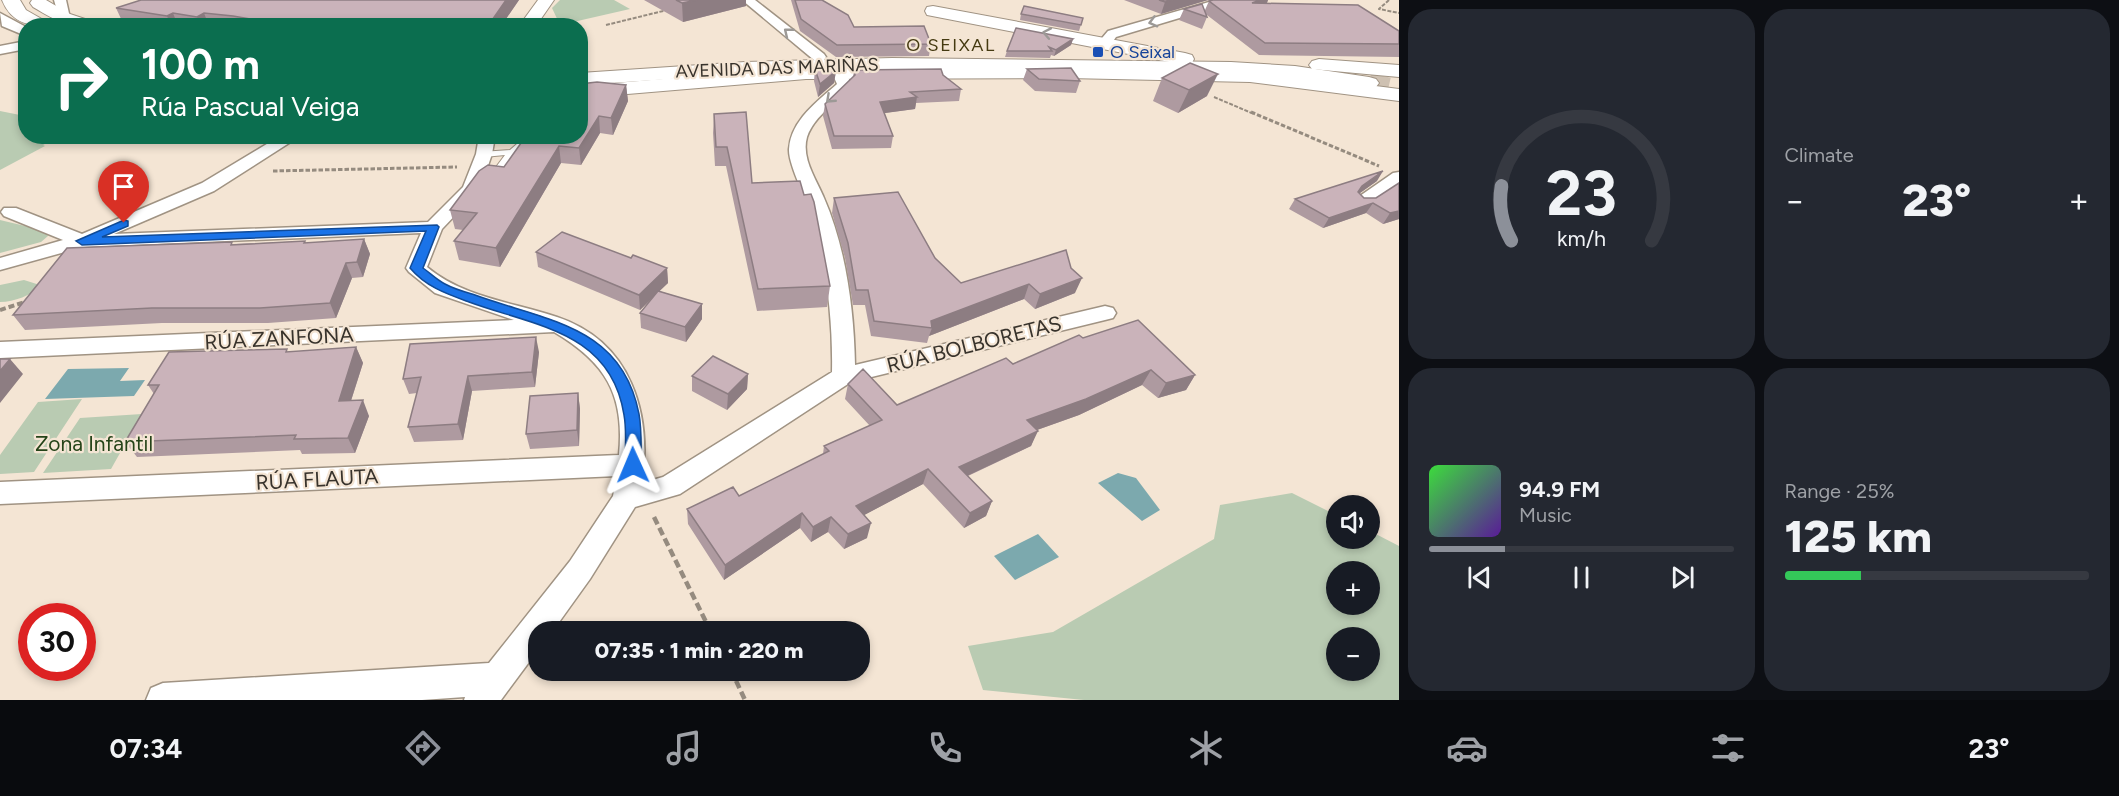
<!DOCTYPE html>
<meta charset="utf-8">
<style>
:root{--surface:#171b24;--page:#242831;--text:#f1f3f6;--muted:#9ea1a6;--line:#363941;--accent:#8c9099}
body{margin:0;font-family:Figtree,sans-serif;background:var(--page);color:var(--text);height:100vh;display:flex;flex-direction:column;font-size:22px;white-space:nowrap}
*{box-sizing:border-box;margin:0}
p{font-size:20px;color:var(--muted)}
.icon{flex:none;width:33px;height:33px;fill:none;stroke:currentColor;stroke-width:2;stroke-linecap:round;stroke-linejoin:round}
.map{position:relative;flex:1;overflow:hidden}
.details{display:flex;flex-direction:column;gap:9px;padding:9px;background:#0d0f14;width:720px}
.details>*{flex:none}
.guide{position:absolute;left:18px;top:18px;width:570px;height:126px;border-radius:24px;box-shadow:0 3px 9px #0003;background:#0b6e4f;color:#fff;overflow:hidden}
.controls{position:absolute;left:1326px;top:495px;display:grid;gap:12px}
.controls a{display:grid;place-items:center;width:54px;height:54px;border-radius:50%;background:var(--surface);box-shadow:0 3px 9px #0003;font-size:30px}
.speed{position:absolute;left:18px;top:603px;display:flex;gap:12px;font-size:30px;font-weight:700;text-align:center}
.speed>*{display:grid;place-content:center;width:78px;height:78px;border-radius:50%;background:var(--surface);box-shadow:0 3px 9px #0003;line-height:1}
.speed .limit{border:9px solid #d22;background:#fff;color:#111}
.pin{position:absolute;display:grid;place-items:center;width:51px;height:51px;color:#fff;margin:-62px -26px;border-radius:50% 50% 50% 0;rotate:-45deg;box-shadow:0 0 6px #0007}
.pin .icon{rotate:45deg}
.me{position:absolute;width:66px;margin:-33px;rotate:359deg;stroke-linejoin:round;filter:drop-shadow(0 0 4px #0008)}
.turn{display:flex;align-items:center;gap:21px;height:126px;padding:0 24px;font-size:27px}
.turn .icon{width:78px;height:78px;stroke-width:2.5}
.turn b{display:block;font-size:42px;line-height:51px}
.big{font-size:45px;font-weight:800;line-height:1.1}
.details .widget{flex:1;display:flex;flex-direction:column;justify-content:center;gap:9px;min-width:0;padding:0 21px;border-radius:24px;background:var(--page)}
.details .dial{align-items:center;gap:0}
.dial svg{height:156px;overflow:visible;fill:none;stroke:var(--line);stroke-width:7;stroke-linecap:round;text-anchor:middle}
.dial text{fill:var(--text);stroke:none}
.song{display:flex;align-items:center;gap:18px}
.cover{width:72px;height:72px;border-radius:9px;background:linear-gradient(135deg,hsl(120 70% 55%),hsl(270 70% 35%))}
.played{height:6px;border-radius:3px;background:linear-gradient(90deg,var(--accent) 25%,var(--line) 25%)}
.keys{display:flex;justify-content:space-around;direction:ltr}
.heat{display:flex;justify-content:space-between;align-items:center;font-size:33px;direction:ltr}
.charge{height:9px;border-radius:4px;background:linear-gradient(90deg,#34c759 25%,var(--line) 0)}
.details .tiles{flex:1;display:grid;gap:9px;grid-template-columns:repeat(2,1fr)}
.trip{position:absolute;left:528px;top:621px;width:342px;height:60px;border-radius:24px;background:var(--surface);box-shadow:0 3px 9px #0003;font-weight:800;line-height:60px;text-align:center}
.tab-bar{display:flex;height:96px;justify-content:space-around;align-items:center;background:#090b0e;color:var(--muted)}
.tab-bar .icon{width:42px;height:42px}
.tab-bar .selected{color:var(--accent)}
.tab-bar b{font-size:27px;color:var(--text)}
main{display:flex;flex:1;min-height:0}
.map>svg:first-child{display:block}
.green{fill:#b9cbb2;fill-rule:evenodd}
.water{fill:#7ca9ae}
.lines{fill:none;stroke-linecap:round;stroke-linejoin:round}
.highway-tunnel{stroke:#cec1b2;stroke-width:20;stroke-dasharray:20 10;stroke-linecap:butt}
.lane-casing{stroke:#a09383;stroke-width:2}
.street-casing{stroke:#a09383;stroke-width:3}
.secondary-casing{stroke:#a09383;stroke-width:2}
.highway-casing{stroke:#a09383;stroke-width:2}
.path-far3{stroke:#958b7f;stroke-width:2;stroke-dasharray:4 1.5;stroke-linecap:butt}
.path-far2{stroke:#958b7f;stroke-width:3;stroke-dasharray:4.5 2;stroke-linecap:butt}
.path-far1{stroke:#958b7f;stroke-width:4;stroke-dasharray:6 3;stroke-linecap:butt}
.path{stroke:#958b7f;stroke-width:4.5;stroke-dasharray:8 4;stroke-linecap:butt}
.lane{fill:#fff;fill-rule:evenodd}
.street{fill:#fff;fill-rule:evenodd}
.secondary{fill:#fff;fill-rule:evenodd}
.highway{fill:#fff;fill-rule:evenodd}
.wall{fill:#ae9aa0}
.shaded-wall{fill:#8d7d82}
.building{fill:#cab3ba;stroke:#8d7d82;stroke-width:1.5}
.oneway{stroke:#9c9996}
.route{fill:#1a73e8;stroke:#114b97;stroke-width:1.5}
.transit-dot{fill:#1a4fb4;stroke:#f4e5d4;stroke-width:2}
.labels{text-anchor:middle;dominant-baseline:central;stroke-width:4.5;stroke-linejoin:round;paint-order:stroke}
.far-neighbourhood-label{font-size:18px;letter-spacing:1.5px;fill:#453a11;stroke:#f4e5d4}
.far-transit-label{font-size:18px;fill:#164399;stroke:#f4e5d4;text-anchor:start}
.far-street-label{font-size:18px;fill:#38332c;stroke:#f4e5d4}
.street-label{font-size:21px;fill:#38332c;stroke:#f4e5d4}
.park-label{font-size:21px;fill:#244318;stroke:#f4e5d4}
</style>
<main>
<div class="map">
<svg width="1399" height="700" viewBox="0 0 1399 700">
<rect width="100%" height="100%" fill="#f4e5d4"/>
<path class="green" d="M560,0H614L630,9L560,25L552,8Z
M0,111L25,116L26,136L57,137L43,145L45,146L0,170Z
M0,220L46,231L48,236L41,242L0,253Z
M24,280L43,286C30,295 15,302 0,302V285Z
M82,399L34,472L0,474V455L38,402Z
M142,414L111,469L43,473L80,418Z
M1292,493L1336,515V538H1370V531L1399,546V700H1084L983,690L968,646L1053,632L1214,539L1220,505ZM1336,572H1370V604H1336ZM1336,638H1370V670H1336Z"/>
<path class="water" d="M129,368L120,381L145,380L134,396L45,399L68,369Z
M1118,473L1136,478L1160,510L1142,521L1098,483Z
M1038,534L1059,557L1015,580L994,556Z"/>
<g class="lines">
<path class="highway-tunnel" d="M1369,83L1399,90"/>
<g class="lane-casing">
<path id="lane" d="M526,136H536C530,142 522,147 516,153C507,162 501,179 486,178V174L496,167L505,155L484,157L480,154L481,152L510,150Z"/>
</g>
<g class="street-casing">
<path id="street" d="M54,0H66L70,18L68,21H60Z
M742,0H755L824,54L826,57L824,60H814Z
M1216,0H1235L1233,2L1116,37L1109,47L1104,48L1097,44L1108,31Z
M0,13L26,27V36L2,26Z
M26,41V49L0,54V46Z
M839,69L844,70L852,85C838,103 815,114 807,137C801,158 816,179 824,198C846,248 854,310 855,365L1105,306L1113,308L1116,313L1113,318L1105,320L851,382L680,494L635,507L590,579L552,632H538V650L501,700H464L465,697L422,700H146L151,688L163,683L489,663L570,561L613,496L617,476L0,504V482L619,455C625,394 605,362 554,332L0,358V342L514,320L435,293L409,272L406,268L421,233L83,247L0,270V258L63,240L4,216L1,212L4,208H16L82,234L202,183L280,136H300L214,191L114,234L428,222L463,187L476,154L479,136H495L492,154L480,189L442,229L427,267C464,298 513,302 557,317C632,342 652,414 642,483L663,477L832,372C833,322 827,271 814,222C809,204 788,165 789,149C791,120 818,101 837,84L832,73Z
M1399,172V185L1369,206H1357L1354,202L1357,198L1393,173Z"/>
</g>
<g class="secondary-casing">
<path id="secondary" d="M538,0H554L536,26H519Z
M933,6L1185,53L1192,55L1194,59L1192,63L1185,65L927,15L925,11L927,7Z
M1319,59L1399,65V77L1312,69L1309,65L1312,61Z
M1068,66L1250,70L1399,89V101L1250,82L1068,78L806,79L580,98V86L806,67Z"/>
</g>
<g class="highway-casing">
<path id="highway" d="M2,0H20L26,10L54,26C31,26 12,25 2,0Z
M32,0H46L70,14L94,22L97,26C65,26 60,23 33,7L30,3Z
M892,58L1231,62L1295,66L1369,77L1376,79L1379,83L1376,87L1369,89L1295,78L1231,74L892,70L745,74L580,85V73L745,62Z"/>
</g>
<path class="path-far3" d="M1389,0L1379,9L1399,13
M606,25L667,10
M1214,97L1254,114"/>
<path class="path-far2" d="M1251,112L1379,166
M273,171L457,167"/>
<path class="path-far1" d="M0,310L25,302"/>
<path class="path" d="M654,517L711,632
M731,670L745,700"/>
<use href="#lane" class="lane"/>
<use href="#street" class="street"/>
<use href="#secondary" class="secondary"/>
<use href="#highway" class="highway"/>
</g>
<path class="wall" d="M519,0L501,26H139L123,23L116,8Z
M644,0H746V6L683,22Z
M791,0H822L854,27L931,44L929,56L836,57L800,31Z
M1124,0H1208L1161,14Z
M1213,0H1268L1267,3L1399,31V57L1259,55L1207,15V17L1202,29L1179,20L1184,9L1205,10L1209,1Z
M1021,14L1083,18L1079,31L1020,20Z
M1073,39L1071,45L1054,56L1051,55L1050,58L1005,57L1007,51Z
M815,69L836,71L834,83L818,97L814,81Z
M1027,69L1080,81L1076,93L1035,91L1023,80Z
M854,70L943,75L961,89L959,101L916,103L915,109L884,113L893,136L891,148L832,149L823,116L825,104L853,77Z
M1162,78L1207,96L1178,113L1153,101Z
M626,85L628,101L613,135L600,133L581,165L561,163L500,267L459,260L454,241L463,230L455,229L450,210L504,167Z
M714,114L752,183L804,195L830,286L827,307L757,311L726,166H715L713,133Z
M1377,181L1359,193L1364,198H1376L1399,183V219L1383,224L1366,213L1323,228L1289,209L1295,199Z
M834,198L935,258L961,283L1066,250L1075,293L1035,309L1024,299L929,336L927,343L871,336L865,305H853L845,258L832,213Z
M364,239L370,254L363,277L352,278L336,318L268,323H162L25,330L13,315L233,244L305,241L306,243Z
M536,252L631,258L667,268L668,283L659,291L702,304V319L686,342L641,328L640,313L651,299L640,310L538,267Z
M1083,338L1195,375L1186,390L1158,398L1142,385L1079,415L1037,430L1031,446L968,476L992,501L986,516L964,528L923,484L864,515L867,538L844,549L828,532L811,542L800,528L724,580L688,524L687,509L739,496L823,454L824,446L870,426L845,399L848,384L897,405L1013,364Z
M356,347L363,363L351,401L369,416L355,453L302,454L300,450L137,457L125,442L154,394L148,385L289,352Z
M539,352L535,387L472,391L463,440L414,442L408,427L417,393L409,394L403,379Z
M748,374L747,389L727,410L692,391V376Z
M578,393L580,409L579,446L530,449L526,434Z"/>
<path class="shaded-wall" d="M506,0H519L501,26H488Z
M697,0H746V6L683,22L682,3Z
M1173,0H1208L1161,14L1165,2Z
M1260,0H1268L1265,7L1252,3Z
M173,13L178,26H171L167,16Z
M204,13L209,26H201L197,17Z
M1073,39L1071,45L1054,56L1056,50Z
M836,71L834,83L818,97L820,84Z
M1218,74L1207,96L1178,113L1189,90Z
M626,85L628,101L613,135L611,118Z
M917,97L915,109L878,114L880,102Z
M599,116L600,133L581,165L579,148Z
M559,146L561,163L500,267L496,248Z
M1383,171L1377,181L1356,196L1362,186Z
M1373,203L1366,213L1323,228L1329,218Z
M1399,211V219L1383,224L1390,213Z
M364,239L370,254L363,277L357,262Z
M346,263L352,278L336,318L330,303Z
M667,268L668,283L640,310L639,295Z
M1082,278L1075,293L1035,309L1040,294Z
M1029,284L1024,299L929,336L932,328L931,321Z
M702,304V319L686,342L685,327Z
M536,337L539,352L535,387L532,372Z
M356,347L363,363L346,416L339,401Z
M10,359L23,374L0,403V371Z
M1151,370L1142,385L1079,415L1020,436L1027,420Z
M748,374L747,389L727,410L728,394Z
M1195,375L1186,390L1158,398L1166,383Z
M468,376L472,391L463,440L458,424Z
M578,393L580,409L579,446L577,430Z
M363,400L369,416L355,453L348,438Z
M1038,431L1031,446L954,482L959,467Z
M928,469L923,484L853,521L856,506Z
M992,501L986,516L964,528L970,513Z
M802,513L800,528L724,580L725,565Z
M831,517L828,532L811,542L813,527Z
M871,523L867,538L844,549L848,534Z"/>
<path class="building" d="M141,0H506L488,26H289L233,16L204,13L197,17L173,13L167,16L116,8Z
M676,0H697L682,3Z
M795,0H822L848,15L854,27L924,26L931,44L837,45L801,19Z
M1159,0H1173L1165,2Z
M1213,0H1260L1252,3L1358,5L1399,31V44L1265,43L1209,1Z
M1202,4L1207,17L1184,9Z
M1024,6L1083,18L1081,25L1021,14Z
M1016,28L1073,39L1056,50L1049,47L1052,51H1007Z
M1190,63L1218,74L1189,90L1162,78Z
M1071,68L1080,81L1039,79L1027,69Z
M815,69H835L836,71L820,84Z
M941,69L943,75L961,89L910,92L917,97L880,102L893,136H834L825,104L855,75L854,70Z
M597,82L626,85L611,118L599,116L579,148L559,146L496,248L454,241L477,213L450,210L479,171L488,165L504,167L526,136H580V84Z
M746,112L752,183L800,181L804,195L811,194L814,202L830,286L758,289L727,147H716L714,114Z
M1383,171L1362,186L1358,192L1364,198H1376L1399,183V211L1390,213L1373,203L1329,218L1295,199Z
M898,192L935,258L961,283L1066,250L1071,268L1082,278L1040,294L1029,284L931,321L932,328L874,321L868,290H856L848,243L834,198Z
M562,232L631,258L633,255L667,268L639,295L536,252Z
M364,239L357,262L346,263L330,303L260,308H152L13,315L67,248L232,242L231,245L305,241L304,243Z
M658,291L702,304L685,327L640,313Z
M1138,320L1195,375L1166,383L1151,370L1086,399L1027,420L1038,431L959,467L992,501L970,513L928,469L856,506L871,523L848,534L831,517L813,527L802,513L725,565L687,509L733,487L739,496L829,451L824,446L882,420L848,384L863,369L897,405L1006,358L1013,364L1079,335L1083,338Z
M536,337L532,372L468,376L458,424L408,427L421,377L403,379L410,344Z
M356,347L339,401L363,400L348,438L294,439L296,435L125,442L159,385H148L169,352L287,349L286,352Z
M713,356L748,374L728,394L692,376Z
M0,359H10L0,371Z
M578,393L577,430L526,434L530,396Z"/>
<defs><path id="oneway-chevron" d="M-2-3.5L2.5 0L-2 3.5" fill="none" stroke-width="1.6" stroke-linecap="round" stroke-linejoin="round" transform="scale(1.5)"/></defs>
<g class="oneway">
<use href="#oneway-chevron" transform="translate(1153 22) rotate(165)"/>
<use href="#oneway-chevron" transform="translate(788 32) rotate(-141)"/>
<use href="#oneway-chevron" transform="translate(1047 33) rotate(-169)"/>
<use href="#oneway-chevron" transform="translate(830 99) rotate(137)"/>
</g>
<path class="route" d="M124,220L128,221V226L102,237L437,225L439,227L423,268C430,273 437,280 445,284C454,289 465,292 475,295C546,321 622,325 639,414C642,430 641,449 641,465L639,469L633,471L628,469L625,465C625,449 627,431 624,415C611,331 534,326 469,302C447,294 426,287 410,268L426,231L82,245L76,241Z"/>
<rect class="transit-dot" x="1092" y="46" width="12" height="12" rx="3"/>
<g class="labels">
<g class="far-neighbourhood-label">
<text x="951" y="45">O SEIXAL</text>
</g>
<g class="far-transit-label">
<text x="1110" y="52">O Seixal</text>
</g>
<g class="far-street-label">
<text transform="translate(777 68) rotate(-2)">AVENIDA DAS MARIÑAS</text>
</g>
<g class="street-label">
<text transform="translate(279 338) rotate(-3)">RÚA ZANFONA</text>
<text transform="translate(974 344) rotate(-14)">RÚA BOLBORETAS</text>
<text transform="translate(317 479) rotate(-3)">RÚA FLAUTA</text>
</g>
<g class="park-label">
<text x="94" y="443">Zona Infantil</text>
</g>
</g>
</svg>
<div class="controls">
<a><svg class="icon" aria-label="sound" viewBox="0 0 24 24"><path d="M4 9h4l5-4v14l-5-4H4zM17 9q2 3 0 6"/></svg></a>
<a>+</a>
<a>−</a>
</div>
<div class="speed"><div class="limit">30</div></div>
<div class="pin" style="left:124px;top:223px;background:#d93025"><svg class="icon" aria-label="arrive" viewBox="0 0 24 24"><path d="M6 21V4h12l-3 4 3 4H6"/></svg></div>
<svg class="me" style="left:633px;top:465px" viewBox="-20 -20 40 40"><path d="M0-17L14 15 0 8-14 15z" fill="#1a73e8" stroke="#fff" stroke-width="4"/></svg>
<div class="trip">07:35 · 1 min · 220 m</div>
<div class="guide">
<div class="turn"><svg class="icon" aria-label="right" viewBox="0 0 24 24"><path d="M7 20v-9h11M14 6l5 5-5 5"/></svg><div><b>100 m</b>Rúa Pascual Veiga</div></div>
</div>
</div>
<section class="details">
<div class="tiles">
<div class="widget dial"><svg viewBox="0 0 100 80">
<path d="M14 69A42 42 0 1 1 86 69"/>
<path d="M14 69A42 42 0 0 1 9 41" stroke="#8c9099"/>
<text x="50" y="56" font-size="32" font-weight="700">23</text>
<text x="50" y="72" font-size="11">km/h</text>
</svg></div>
<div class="widget"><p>Climate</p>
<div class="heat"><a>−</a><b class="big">23°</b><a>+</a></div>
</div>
<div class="widget">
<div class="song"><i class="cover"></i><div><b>94.9 FM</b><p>Music</p></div></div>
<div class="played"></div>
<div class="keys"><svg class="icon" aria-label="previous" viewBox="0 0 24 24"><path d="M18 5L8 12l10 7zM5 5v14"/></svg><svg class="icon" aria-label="pause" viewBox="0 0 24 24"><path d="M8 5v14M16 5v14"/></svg><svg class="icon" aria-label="next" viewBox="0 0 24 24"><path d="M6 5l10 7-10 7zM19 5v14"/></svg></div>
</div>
<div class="widget"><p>Range · 25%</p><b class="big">125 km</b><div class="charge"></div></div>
</div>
</section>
</main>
<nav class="tab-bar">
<b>07:34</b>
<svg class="icon selected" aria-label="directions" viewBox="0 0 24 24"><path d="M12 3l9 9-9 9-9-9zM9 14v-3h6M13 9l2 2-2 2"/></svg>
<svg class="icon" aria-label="music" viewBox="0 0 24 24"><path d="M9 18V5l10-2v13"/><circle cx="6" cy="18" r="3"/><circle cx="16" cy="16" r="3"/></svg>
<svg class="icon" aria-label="phone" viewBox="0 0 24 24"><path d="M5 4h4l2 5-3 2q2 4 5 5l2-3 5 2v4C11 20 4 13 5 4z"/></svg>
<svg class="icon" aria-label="climate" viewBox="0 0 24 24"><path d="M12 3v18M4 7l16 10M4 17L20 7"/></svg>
<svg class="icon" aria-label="car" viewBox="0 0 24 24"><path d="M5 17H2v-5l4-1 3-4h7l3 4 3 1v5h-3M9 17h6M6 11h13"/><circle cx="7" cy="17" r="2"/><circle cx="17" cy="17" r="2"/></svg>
<svg class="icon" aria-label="filters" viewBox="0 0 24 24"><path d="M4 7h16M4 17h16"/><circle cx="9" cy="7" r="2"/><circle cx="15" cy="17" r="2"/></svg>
<b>23°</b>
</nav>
